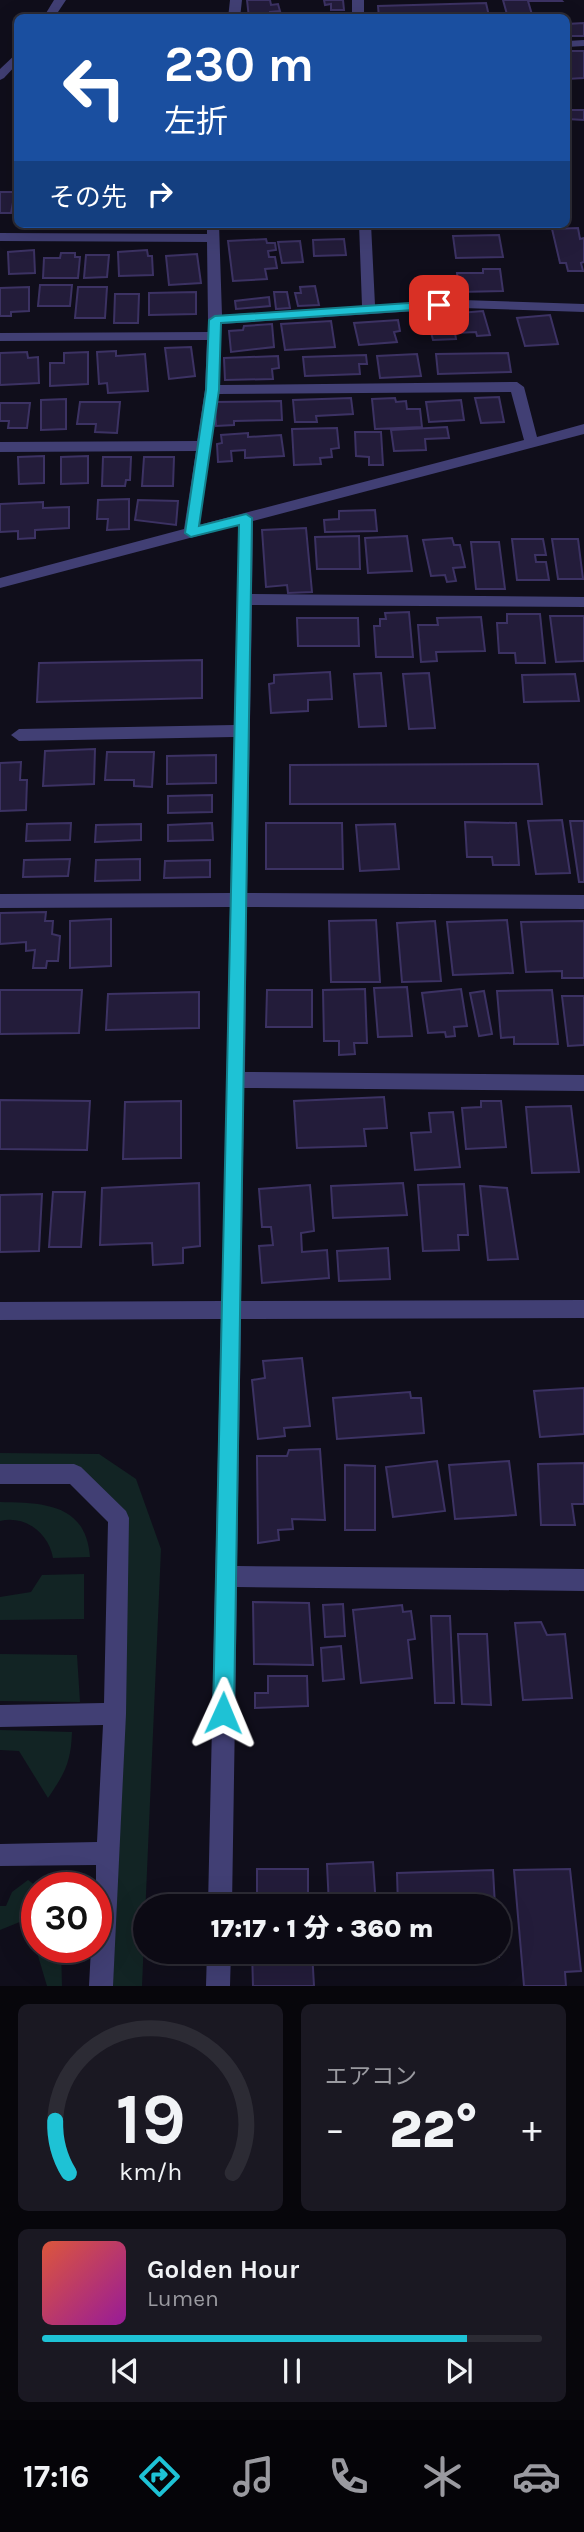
<!DOCTYPE html>
<html lang="ja">
<meta charset="utf-8">
<style>
:root{--surface:#0c0a14;--page:#1a1822;--text:#f1f3f6;--muted:#9a9aa0;--line:#2c2b34;--accent:#1ec2d5}
body{margin:0;font-family:Karla,"Noto Sans JP",sans-serif;background:var(--page);color:var(--text);height:100vh;display:flex;flex-direction:column;font-size:26px;white-space:nowrap}
*{box-sizing:border-box;margin:0}
p{font-size:23px;color:var(--muted)}
.icon{flex:none;width:38px;height:38px;fill:none;stroke:currentColor;stroke-width:2;stroke-linecap:round;stroke-linejoin:round}
.map{position:relative;height:1986px;overflow:hidden}
.drawer{display:flex;flex-direction:column;gap:18px;padding:18px;background:#07060b;flex:1}
.drawer>*{flex:none}
.top-card{position:absolute;left:14px;top:14px;width:556px;height:214px;border-radius:10px;box-shadow:0 7px 28px #0002,0 0 0 2px var(--line);background:#1a4fa0;color:#fff;overflow:hidden}
.speed{position:absolute;left:21px;top:1872px;display:flex;gap:14px;font-size:35px;font-weight:700;text-align:center}
.speed>*{display:grid;place-content:center;width:91px;height:91px;border-radius:50%;background:var(--surface);box-shadow:0 7px 28px #0002,0 0 0 2px var(--line);line-height:1}
.speed .limit{border:10px solid #d22;background:#fff;color:#111}
.pin{position:absolute;display:grid;place-items:center;width:60px;height:60px;color:#fff;margin:-30px;border-radius:14px;box-shadow:0 4px 10px #0006}
.me{position:absolute;width:77px;margin:-38px;rotate:1deg;stroke-linejoin:round;filter:drop-shadow(0 0 5px #0008)}
.turn{display:flex;align-items:center;gap:24px;height:147px;padding:0 35px;font-size:32px}
.turn .icon{width:91px;height:91px;stroke-width:2.5}
.turn b{display:block;font-size:49px;line-height:60px}
.then{display:flex;align-items:center;height:66px;padding:0 35px;background:#0003;gap:14px;font-size:26px}
.big{font-size:52px;font-weight:800;line-height:1.1}
.drawer .tile{flex:1;display:flex;flex-direction:column;justify-content:center;gap:10px;min-width:0;padding:0 24px;border-radius:10px;background:var(--page)}
.drawer .dial{align-items:center;gap:0}
.dial svg{height:182px;overflow:visible;fill:none;stroke:var(--line);stroke-width:7;stroke-linecap:round;text-anchor:middle}
.dial text{fill:var(--text);stroke:none}
.song{display:flex;align-items:center;gap:21px}
.cover{width:84px;height:84px;border-radius:10px;background:linear-gradient(135deg,hsl(10 70% 55%),hsl(300 70% 35%))}
.played{height:7px;border-radius:4px;background:linear-gradient(90deg,var(--accent) 85%,var(--line) 85%)}
.keys{display:flex;justify-content:space-around;direction:ltr}
.heat{display:flex;justify-content:space-between;align-items:center;font-size:38px;direction:ltr}
.drawer .tiles{flex:1;display:grid;gap:18px;grid-template-columns:1fr 1fr}
.tile:last-child{grid-column:span 2}
.trip{position:absolute;left:133px;top:1894px;width:378px;height:70px;border-radius:35px;background:var(--surface);box-shadow:0 7px 28px #0002,0 0 0 2px var(--line);font-weight:800;line-height:70px;text-align:center}
.dock{display:flex;height:112px;justify-content:space-around;align-items:center;background:#050408;color:var(--muted)}
.dock .icon{width:49px;height:49px}
.dock .current{color:var(--accent)}
.dock b{font-size:32px;color:var(--text)}
.map>svg:first-child{display:block}
.green{fill:#122424}
.building{fill:#231c3a;stroke:#3c3263;stroke-width:2}
.lines{fill:none;stroke-linecap:round;stroke-linejoin:round}
.lane{fill:#413f74;fill-rule:evenodd}
.street{fill:#413f74;fill-rule:evenodd}
.route{fill:#1ec2d5;stroke:#147e8a;stroke-width:2}
</style>
<div class="map">
<svg width="584" height="1986" viewBox="0 0 584 1986">
<rect width="100%" height="100%" fill="#100e1b"/>
<path class="green" d="M0,1453L99,1454L136,1479L161,1549L142,1986H111L119,1518L74,1474L0,1475Z
M0,1502C43,1503 86,1503 90,1557L53,1558C49,1533 25,1515 0,1521Z
M84,1574V1619L0,1620V1597L31,1592L42,1575Z
M0,1654L77,1655L80,1702L0,1701Z
M0,1730L72,1732C71,1762 65,1773 48,1798L19,1751L0,1750Z
M28,1880L39,1888H37V1948H61L62,1986H47L27,1919L0,1930V1906H6L12,1892Z"/>
<path class="building" d="M247,0H270L271,5L278,4L280,11L270,12V15L300,14L301,18H249Z
M324,0H343L344,10H331V4L325,5Z
M503,0H561L562,1H528L533,18H508Z
M486,3L489,16L477,18H379L378,6Z
M86,15L179,16L85,18Z
M584,23V36H569L567,24Z
M567,51H584V78L567,79Z
M567,110H584V120L567,119Z
M0,192H15L11,213H0Z
M228,224H255V228L228,229Z
M384,224H426L427,227L384,228Z
M578,228L580,239L584,238V262L581,263L583,271H568L566,263H560L552,229Z
M499,235L503,257L456,258L453,236Z
M266,239L267,243H275L276,250L268,251L269,257H275L277,268L265,269L267,279L233,281L228,241Z
M344,239L346,255L314,256L313,240Z
M300,241L303,262L282,263L278,242Z
M34,250L35,273L9,274L8,252Z
M147,250L148,256H152L153,275L119,276L118,252Z
M61,253H75V257H80L78,278H43L44,258H60Z
M197,254L201,283L169,285L166,256Z
M86,255H109L107,277L84,278Z
M483,269H500L503,291L459,292L457,273H483Z
M40,285H72L70,306H38Z
M315,286L319,305L298,306L295,293H301L300,287Z
M29,287V311L11,312V316H0V288Z
M78,287H107L105,318H75Z
M196,292V314L149,315V293Z
M274,292H287L290,308L276,309Z
M115,294H139L138,323H114Z
M269,297L270,306L236,309L235,301Z
M483,311L490,335L477,336L476,332L455,333L456,339L433,340L428,321L436,320L435,315Z
M550,315L558,344L525,346L517,318Z
M398,320L400,331L394,332L397,342L359,345L354,323Z
M331,321L335,347L285,350L281,324Z
M272,324L274,347L231,352L229,331L243,330L244,326Z
M191,347L195,376L169,379L165,348Z
M116,351V356L145,354L148,391L108,393L107,383L99,384L97,352Z
M27,352L28,358L38,357L39,383L0,385V353Z
M88,352V384L50,386V363H64V353Z
M508,353L511,372L438,374L436,354Z
M417,354L421,376L380,378L377,356Z
M366,355L367,364H359L360,374L305,376L303,357Z
M278,356L279,368L272,369L273,379L225,380L224,358Z
M499,397L504,422L481,423L475,398Z
M351,398L353,414L316,416L317,422H295L293,400Z
M395,398L396,402L406,401L407,409H420L422,427L375,429L372,399Z
M66,399V429L41,430V400Z
M461,400L464,420L429,422L426,402Z
M281,401L282,420L234,421V425L216,426L215,402Z
M80,402H120L117,433L95,432L96,424H77Z
M0,403H30L27,428H8L9,421H0Z
M447,427L449,438L425,439L426,450L394,451L391,430Z
M337,428L339,448L331,449L332,457L320,458L321,464L294,465L292,429Z
M355,432H381L383,465H369V457L356,456Z
M248,433V437L281,435L284,456L245,458V450L231,451L232,461L218,462L217,444L222,443L221,435Z
M44,456V483L19,484L18,457Z
M88,456V483L61,484V457Z
M103,457H131L130,480H126L125,486H102Z
M144,457H174L173,486H142Z
M129,499V529L107,530L108,519H97L98,500Z
M138,500L178,501L176,525L135,520Z
M43,502V508L69,507V528L35,530V538L18,539V531L0,532V504Z
M375,510L377,531L325,532L324,520L339,519V511Z
M306,528L312,592L288,593L287,585L266,587L262,530Z
M359,536L360,569H317L315,537Z
M407,536L412,571L368,573L365,538Z
M452,538L454,545H460L465,567L453,568L456,581L447,582L445,575L431,576L423,540Z
M512,539H543L546,555H535L536,562H546L549,580H517Z
M552,539H578L583,579H558Z
M471,542H499L505,589H476Z
M409,612L413,657H376L374,626H380V619H386L385,613Z
M507,614H540L545,663H516L515,653H499L497,623H507Z
M550,616H584V661L556,662Z
M481,617L485,651L436,652L437,661L421,662L418,625H438L437,618Z
M297,618H358L359,646H298Z
M202,660V698L37,702L39,663Z
M330,672L332,699L308,700V711L271,713L269,684L274,683V675Z
M381,673L386,726L359,727L354,674Z
M429,673L435,728L409,729L403,674Z
M575,674L579,701L524,702L522,675Z
M95,749L94,784L43,786L45,751Z
M107,752H154L152,787L134,786V780H105Z
M216,755V783L167,784V756Z
M21,762L20,780H27L26,810L0,811V763Z
M538,764L542,804H290V765Z
M212,795V812L168,813V796Z
M562,820L570,873L536,874L528,821Z
M570,821H584V882H579Z
M465,822L516,823L519,865H493L492,857H467Z
M71,823L70,840L26,841L27,824Z
M212,823L213,840L168,841V825Z
M266,823H342L343,869H266Z
M141,824V840L95,842L96,825Z
M395,824L399,869L360,871L356,825Z
M70,859L68,876L23,877L24,860Z
M140,859V880L95,881L96,860Z
M210,860V877L164,878L165,861Z
M46,912L45,921H53L52,934L60,936L58,961H47L46,968H33L35,950L26,951V942L0,944V913Z
M111,919V966L70,968V921Z
M376,920L380,982H331L329,921Z
M507,920L513,973L453,975L447,922Z
M435,921L441,981L402,982L397,923Z
M584,921V978H562V971L526,972L521,922Z
M407,987L412,1036L378,1037L374,988Z
M365,989L367,1043H354L355,1054L339,1055V1041H324L323,990Z
M461,989L467,1026L454,1027L455,1036L446,1037L445,1032L428,1033L422,993Z
M0,990H82L79,1033L0,1034Z
M267,990H312V1027H266Z
M552,990L558,1044H514V1037L501,1038L497,991Z
M484,991L492,1034L479,1036L470,993Z
M199,992V1028L106,1030L108,994Z
M562,996H584V1045L568,1046Z
M384,1097L387,1128L364,1129L366,1146L297,1148L294,1101Z
M0,1100L90,1101L87,1150L0,1149Z
M181,1101V1158L123,1159L125,1102Z
M481,1101H501L506,1147L466,1149L462,1108L481,1107Z
M571,1106L579,1172L532,1173L526,1107Z
M453,1112L460,1167L415,1170L411,1133L431,1132L429,1113Z
M199,1183L200,1246L183,1248V1263L153,1265L152,1243L100,1245L102,1188Z
M403,1183L407,1215L333,1218L331,1186Z
M464,1184L468,1235H458L459,1250L423,1251L418,1185Z
M310,1185L314,1231L301,1233L302,1252L327,1250L329,1278L262,1283L259,1246L273,1245L271,1227H262L259,1189Z
M480,1186L507,1188L518,1259L488,1260Z
M53,1192H85L81,1247H49Z
M42,1194L39,1251L0,1252V1195Z
M388,1248L390,1279L339,1281L337,1251Z
M302,1358L310,1426L284,1428L285,1436L258,1439L252,1380L265,1378L263,1361Z
M584,1388V1434L540,1437L534,1391Z
M410,1392L411,1398H421L424,1433L337,1439L333,1398Z
M320,1449L325,1520L292,1519L293,1529L278,1530L279,1540L258,1543L257,1456H287L289,1450Z
M437,1461L445,1511L393,1517L386,1467Z
M509,1461L516,1515L455,1519L449,1465Z
M584,1463V1504H572L575,1525H541L538,1464Z
M345,1465L375,1466V1530H345Z
M253,1602L309,1603L313,1665L254,1664Z
M343,1604L345,1636L325,1637L323,1605Z
M402,1605L403,1612L411,1611L415,1639L408,1640L412,1678L361,1683L353,1610Z
M431,1616H450L454,1703H435Z
M541,1622L547,1635L565,1634L572,1698L523,1700L515,1623Z
M458,1634H487L491,1705L462,1704Z
M341,1646L344,1679L323,1681L321,1648Z
M268,1676H307L308,1706L255,1708V1693H268Z
M373,1862L376,1906H329L327,1864Z
M257,1869H308V1906H257Z
M570,1869L581,1971L565,1972L566,1986H524L514,1870Z
M493,1870L495,1906H398L397,1873Z
M499,1950V1957L477,1958L476,1951Z
M252,1951H312L314,1986H253Z
M351,1951H379V1955L351,1956Z
M401,1951H438L439,1959L401,1960Z"/>
<g class="lines">
<path class="lane" d="M0,1464H74L81,1467L126,1511L129,1518L126,1714L113,1986H89L91,1948H96V1865L0,1866V1844L97,1842L103,1725L0,1727V1705L104,1703L108,1522L70,1484H0Z"/>
<path class="street" d="M54,0H66L54,18H43Z
M230,0H242L240,18H228Z
M352,0H364V18H352Z
M584,40V46L567,47V41Z
M18,52V63L4,78L0,80V69Z
M207,224H219L222,315L362,306L359,224H371L375,305L462,300L584,304V312L462,308L221,324L219,385L517,382L524,387L537,437L584,424V434L253,521L252,594L584,597V607L252,605L247,893L584,895V909L247,907L245,1072L584,1075V1091L244,1088L241,1301L584,1300V1318L241,1319L237,1566L584,1569V1591L237,1587L232,1906H208L221,1319L0,1320V1302L222,1301L230,907L0,908V894L231,893L234,737L19,741L11,735L19,729L234,725L239,525L0,588V578L184,529L196,451L0,452V442L197,441L205,390L207,340L0,341V333L208,332V320L207,242L0,241V233L207,234ZM511,392L524,440L199,525L218,394Z
M207,1951H231L230,1986H206Z"/>
</g>
<path class="route" d="M439,301L443,303V308L221,323L219,390L199,526L246,514L252,518L234,1713L231,1720L223,1723L216,1720L213,1713L239,525L191,537L185,533L206,390L209,320L215,316Z"/>
</svg>
<div class="speed"><div class="limit">30</div></div>
<div class="pin" style="left:439px;top:305px;background:#d93025"><svg class="icon" aria-label="arrive" viewBox="0 0 24 24"><path d="M6 21V4h12l-3 4 3 4H6"/></svg></div>
<svg class="me" style="left:223px;top:1713px" viewBox="-20 -20 40 40"><path d="M0-17L14 15 0 8-14 15z" fill="#1ec2d5" stroke="#fff" stroke-width="4"/></svg>
<div class="trip">17:17 · 1 分 · 360 m</div>
<div class="top-card">
<div class="turn"><svg class="icon" aria-label="left" viewBox="0 0 24 24"><path d="M17 20v-9H6M10 6l-5 5 5 5"/></svg><div><b>230 m</b>左折</div></div>
<div class="then">その先<svg class="icon" aria-label="right" viewBox="0 0 24 24"><path d="M7 20v-9h11M14 6l5 5-5 5"/></svg></div>
</div>
</div>
<section class="drawer">
<div class="tiles">
<div class="tile dial"><svg viewBox="0 0 100 80">
<path d="M14 69A42 42 0 1 1 86 69"/>
<path d="M14 69A42 42 0 0 1 8 46" stroke="#1ec2d5"/>
<text x="50" y="56" font-size="32" font-weight="700">19</text>
<text x="50" y="72" font-size="11">km/h</text>
</svg></div>
<div class="tile"><p>エアコン</p>
<div class="heat"><a>−</a><b class="big">22°</b><a>+</a></div>
</div>
<div class="tile">
<div class="song"><i class="cover"></i><div><b>Golden Hour</b><p>Lumen</p></div></div>
<div class="played"></div>
<div class="keys"><svg class="icon" aria-label="previous" viewBox="0 0 24 24"><path d="M18 5L8 12l10 7zM5 5v14"/></svg><svg class="icon" aria-label="pause" viewBox="0 0 24 24"><path d="M8 5v14M16 5v14"/></svg><svg class="icon" aria-label="next" viewBox="0 0 24 24"><path d="M6 5l10 7-10 7zM19 5v14"/></svg></div>
</div>
</div>
</section>
<nav class="dock">
<b>17:16</b>
<svg class="icon current" aria-label="directions" viewBox="0 0 24 24"><path d="M12 3l9 9-9 9-9-9zM9 14v-3h6M13 9l2 2-2 2"/></svg>
<svg class="icon" aria-label="music" viewBox="0 0 24 24"><path d="M9 18V5l10-2v13"/><circle cx="6" cy="18" r="3"/><circle cx="16" cy="16" r="3"/></svg>
<svg class="icon" aria-label="phone" viewBox="0 0 24 24"><path d="M5 4h4l2 5-3 2q2 4 5 5l2-3 5 2v4C11 20 4 13 5 4z"/></svg>
<svg class="icon" aria-label="climate" viewBox="0 0 24 24"><path d="M12 3v18M4 7l16 10M4 17L20 7"/></svg>
<svg class="icon" aria-label="car" viewBox="0 0 24 24"><path d="M5 17H2v-5l4-1 3-4h7l3 4 3 1v5h-3M9 17h6M6 11h13"/><circle cx="7" cy="17" r="2"/><circle cx="17" cy="17" r="2"/></svg>
</nav>
